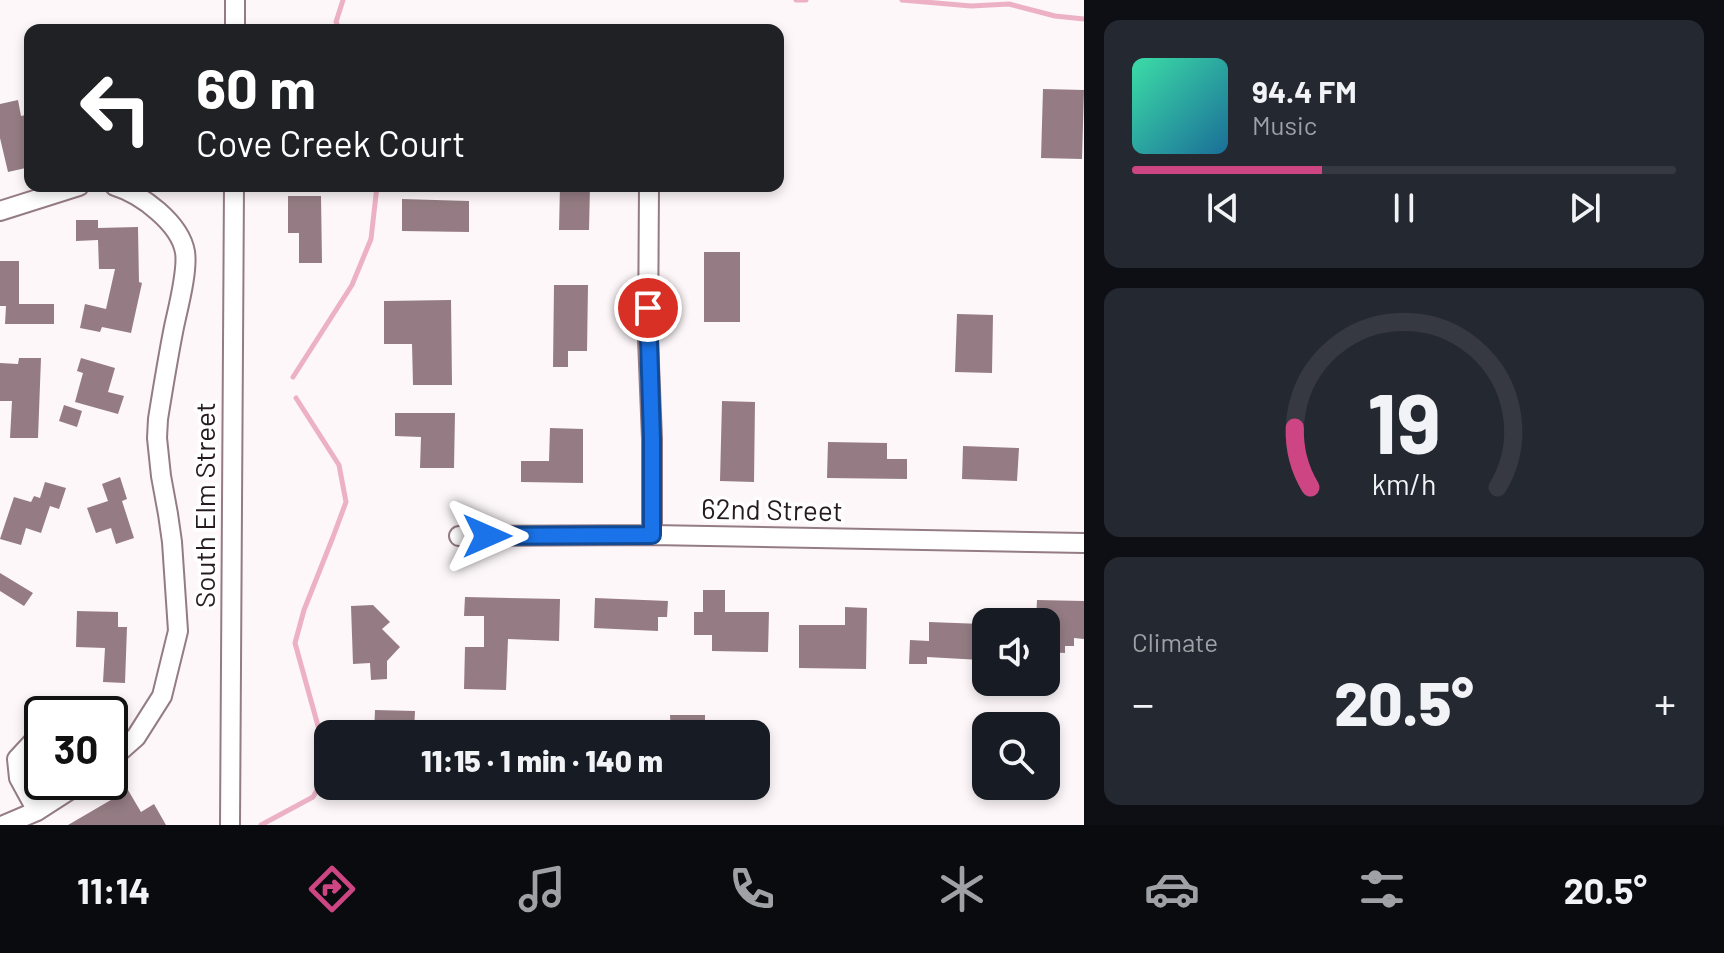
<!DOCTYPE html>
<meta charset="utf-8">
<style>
:root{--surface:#171b24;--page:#242831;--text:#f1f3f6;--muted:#9ea1a6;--line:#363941;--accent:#cd4683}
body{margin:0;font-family:Barlow,sans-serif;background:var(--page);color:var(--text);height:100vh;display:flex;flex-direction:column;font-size:30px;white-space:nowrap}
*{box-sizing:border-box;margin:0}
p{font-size:26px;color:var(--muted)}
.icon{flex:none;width:44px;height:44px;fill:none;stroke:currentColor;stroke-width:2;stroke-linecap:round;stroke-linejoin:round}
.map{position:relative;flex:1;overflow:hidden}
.side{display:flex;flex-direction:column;gap:20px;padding:20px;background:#0d0f14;width:640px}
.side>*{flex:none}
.hud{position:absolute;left:24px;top:24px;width:760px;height:168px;border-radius:16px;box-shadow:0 4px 12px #0003;background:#202124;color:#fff;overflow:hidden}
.buttons{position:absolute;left:972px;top:608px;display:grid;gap:16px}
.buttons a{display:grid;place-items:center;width:88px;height:88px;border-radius:16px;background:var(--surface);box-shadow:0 4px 12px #0003;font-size:40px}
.speed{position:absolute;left:24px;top:696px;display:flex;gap:16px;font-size:40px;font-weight:700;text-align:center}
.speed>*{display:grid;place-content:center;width:104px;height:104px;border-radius:50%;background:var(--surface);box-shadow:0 4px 12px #0003;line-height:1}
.speed .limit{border:4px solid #111;border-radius:12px;background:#fff;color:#111}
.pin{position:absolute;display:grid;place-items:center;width:68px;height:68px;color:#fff;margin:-34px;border:4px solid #fff;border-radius:50%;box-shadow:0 2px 8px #0007}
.me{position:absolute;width:88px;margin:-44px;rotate:90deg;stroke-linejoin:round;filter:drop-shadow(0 0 6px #0008)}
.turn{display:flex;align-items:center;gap:28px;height:168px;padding:0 40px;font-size:36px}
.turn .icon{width:104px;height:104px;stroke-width:2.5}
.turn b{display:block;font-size:56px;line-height:68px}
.big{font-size:60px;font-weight:800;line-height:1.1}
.side .tile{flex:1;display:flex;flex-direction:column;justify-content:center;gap:12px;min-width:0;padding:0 28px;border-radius:16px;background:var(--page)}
.side .dial{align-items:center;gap:0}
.dial svg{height:208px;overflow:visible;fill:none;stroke:var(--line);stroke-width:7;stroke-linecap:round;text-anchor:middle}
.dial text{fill:var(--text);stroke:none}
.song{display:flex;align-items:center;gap:24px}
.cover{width:96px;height:96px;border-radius:12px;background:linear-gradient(135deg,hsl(160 70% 55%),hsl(200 70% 35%))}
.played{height:8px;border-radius:4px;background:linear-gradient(90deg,var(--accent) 35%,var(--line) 35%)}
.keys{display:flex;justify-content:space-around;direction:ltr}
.heat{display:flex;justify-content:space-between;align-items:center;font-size:44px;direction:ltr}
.trip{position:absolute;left:314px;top:720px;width:456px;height:80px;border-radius:16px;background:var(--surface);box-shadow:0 4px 12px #0003;font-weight:800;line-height:80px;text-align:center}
.dock{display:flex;height:128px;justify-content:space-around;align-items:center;background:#090b0e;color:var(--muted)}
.dock .icon{width:56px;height:56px}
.dock .current{color:var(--accent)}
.dock b{font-size:36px;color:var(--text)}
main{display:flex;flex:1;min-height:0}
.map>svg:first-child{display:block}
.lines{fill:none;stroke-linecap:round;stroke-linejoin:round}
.stream{stroke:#edb1c6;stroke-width:5}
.building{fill:#957c84}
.street-casing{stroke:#947c84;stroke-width:22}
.street{stroke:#fff;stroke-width:18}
.route-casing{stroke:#114b97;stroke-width:20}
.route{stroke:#1a73e8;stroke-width:14}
.labels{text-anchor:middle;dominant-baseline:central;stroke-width:7;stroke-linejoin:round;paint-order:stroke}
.street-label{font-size:28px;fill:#261c1f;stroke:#fff}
</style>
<main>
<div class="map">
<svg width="1084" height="825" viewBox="0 0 1084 825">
<rect width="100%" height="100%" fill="#fdf7f9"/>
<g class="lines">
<path class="stream" d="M796,0H806
M902,0L971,6L1009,4L1055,16L1084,19
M340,30L336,22L343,0
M293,377L352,285L371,239L377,186
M296,398L339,465L346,502L333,537L304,610L295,643L328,762
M261,825L313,797L328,771"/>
</g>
<path class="building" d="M1043,89L1084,90L1082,159L1041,158Z
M18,100L21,116L30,114V167L8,172L0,138V104Z
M560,186H590L589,230H559Z
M288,196H321L322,263H299V233H288Z
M402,199L469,201V232L402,231Z
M76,220H98V228L138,227L139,282L142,283L131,333L102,327L100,332L80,328L85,304L106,309L115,269H99L98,240L76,241Z
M704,252H740V322H704Z
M0,261H19V304H54V324H5L6,306H0Z
M554,285H588L587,351H568V367H553Z
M451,300L452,385H413L412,344H384V301Z
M957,314L993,315L992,373L955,372Z
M19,358H41L38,438H10L12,401H0V363L18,364Z
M81,358L115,368L108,392L124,396L118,414L75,402L83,373L77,371Z
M722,401L755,402L754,482L720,481Z
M64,405L82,411L77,427L59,421Z
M395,413H455L454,468H420L421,437L395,436Z
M550,428L583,429V483L521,482V461H549Z
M828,442L887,443V459H907V479L827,478Z
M963,446L1019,448L1017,481L962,479Z
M120,477L127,499L122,501L134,538L116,544L111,528L96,533L87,508L108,501L102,484Z
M45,482L66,488L59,509L50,506L41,533L26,528L21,545L0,539L14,497L31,502L34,496L40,498Z
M0,573L33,593L24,606L0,591Z
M703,590H725V612H769L768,652L712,651V635H694V612H703Z
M465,597L560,599L559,641L508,639L506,690L464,689L465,647H484V616H464Z
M595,598L668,601L667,617H658V631L594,628Z
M1037,600L1084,601V639L1074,638V646H1065V653L1046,652V622H1036Z
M373,605L390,622L382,629L400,647L387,661V679L371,680L370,663L353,664L351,606Z
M845,607L867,608L866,669L799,668V625H845Z
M77,611L118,612V627H127L125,683L103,682L105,648L76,647Z
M929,622L982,624L981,660L927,657V664H909L910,640L929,641Z
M375,710L415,711L414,731H403V734H374Z
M670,715H705V734H671Z
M128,790L141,812L154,804L166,825H68Z"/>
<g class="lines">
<g class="street-casing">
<path id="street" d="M235,30V0
M649,186L648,339L652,439V535
M0,211L79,186
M459,536L652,535L1084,543
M110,760L136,737L162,696L178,631L172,542L168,514L161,476L157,438L158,419C163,388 168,357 174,327C178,308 188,271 185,252C180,223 141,194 115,186
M37,811L19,778L17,759L42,732
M4,825L37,811L82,782
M230,825L234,186"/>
</g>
<use href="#street" class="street"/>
</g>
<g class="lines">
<g class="route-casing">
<path id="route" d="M487,536L652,535V439L648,308"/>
</g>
<use href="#route" class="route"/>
</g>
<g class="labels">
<g class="street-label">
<text transform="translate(204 505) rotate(-90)">South Elm Street</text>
<text transform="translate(772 509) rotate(1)">62nd Street</text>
</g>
</g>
</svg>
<div class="buttons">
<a><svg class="icon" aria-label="sound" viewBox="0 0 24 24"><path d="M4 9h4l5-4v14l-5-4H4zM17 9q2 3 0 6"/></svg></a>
<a><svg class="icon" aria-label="search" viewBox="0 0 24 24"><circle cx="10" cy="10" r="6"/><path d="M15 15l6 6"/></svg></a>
</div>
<div class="speed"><div class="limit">30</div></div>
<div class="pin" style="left:648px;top:308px;background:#d93025"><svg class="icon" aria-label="arrive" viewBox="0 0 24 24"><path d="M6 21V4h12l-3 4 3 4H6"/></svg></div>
<svg class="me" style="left:487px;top:536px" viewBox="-20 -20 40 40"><path d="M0-17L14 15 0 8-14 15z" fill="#1a73e8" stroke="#fff" stroke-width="4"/></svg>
<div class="trip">11:15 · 1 min · 140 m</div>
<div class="hud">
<div class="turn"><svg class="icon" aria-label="left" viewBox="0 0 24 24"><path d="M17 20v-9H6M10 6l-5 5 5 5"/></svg><div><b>60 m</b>Cove Creek Court</div></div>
</div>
</div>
<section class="side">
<div class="tile">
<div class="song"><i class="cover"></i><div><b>94.4 FM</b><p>Music</p></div></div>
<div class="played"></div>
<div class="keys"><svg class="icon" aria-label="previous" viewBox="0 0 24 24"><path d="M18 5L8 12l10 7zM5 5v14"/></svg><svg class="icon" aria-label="pause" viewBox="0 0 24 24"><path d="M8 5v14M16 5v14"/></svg><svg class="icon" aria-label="next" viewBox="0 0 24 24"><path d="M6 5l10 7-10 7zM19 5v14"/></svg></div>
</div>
<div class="tile dial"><svg viewBox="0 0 100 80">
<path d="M14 69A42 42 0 1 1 86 69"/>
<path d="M14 69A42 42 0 0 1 8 46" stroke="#cd4683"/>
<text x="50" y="56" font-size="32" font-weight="700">19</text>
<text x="50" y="72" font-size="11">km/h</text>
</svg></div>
<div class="tile"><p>Climate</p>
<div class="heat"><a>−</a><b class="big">20.5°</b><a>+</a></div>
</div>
</section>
</main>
<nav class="dock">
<b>11:14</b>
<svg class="icon current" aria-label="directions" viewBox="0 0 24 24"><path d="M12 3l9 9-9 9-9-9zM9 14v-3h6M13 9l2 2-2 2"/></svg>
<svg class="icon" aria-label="music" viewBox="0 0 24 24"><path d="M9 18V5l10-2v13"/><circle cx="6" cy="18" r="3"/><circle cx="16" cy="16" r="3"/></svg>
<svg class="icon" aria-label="phone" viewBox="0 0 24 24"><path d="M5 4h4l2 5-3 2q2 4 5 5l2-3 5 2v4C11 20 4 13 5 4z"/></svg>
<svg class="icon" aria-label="climate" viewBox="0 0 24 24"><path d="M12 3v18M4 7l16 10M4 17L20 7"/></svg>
<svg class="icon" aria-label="car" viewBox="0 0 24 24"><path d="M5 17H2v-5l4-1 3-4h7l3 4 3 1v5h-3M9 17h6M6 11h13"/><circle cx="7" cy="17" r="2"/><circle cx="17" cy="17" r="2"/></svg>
<svg class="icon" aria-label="filters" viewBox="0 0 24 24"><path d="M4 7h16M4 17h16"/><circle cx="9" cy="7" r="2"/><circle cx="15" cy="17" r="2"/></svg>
<b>20.5°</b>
</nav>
